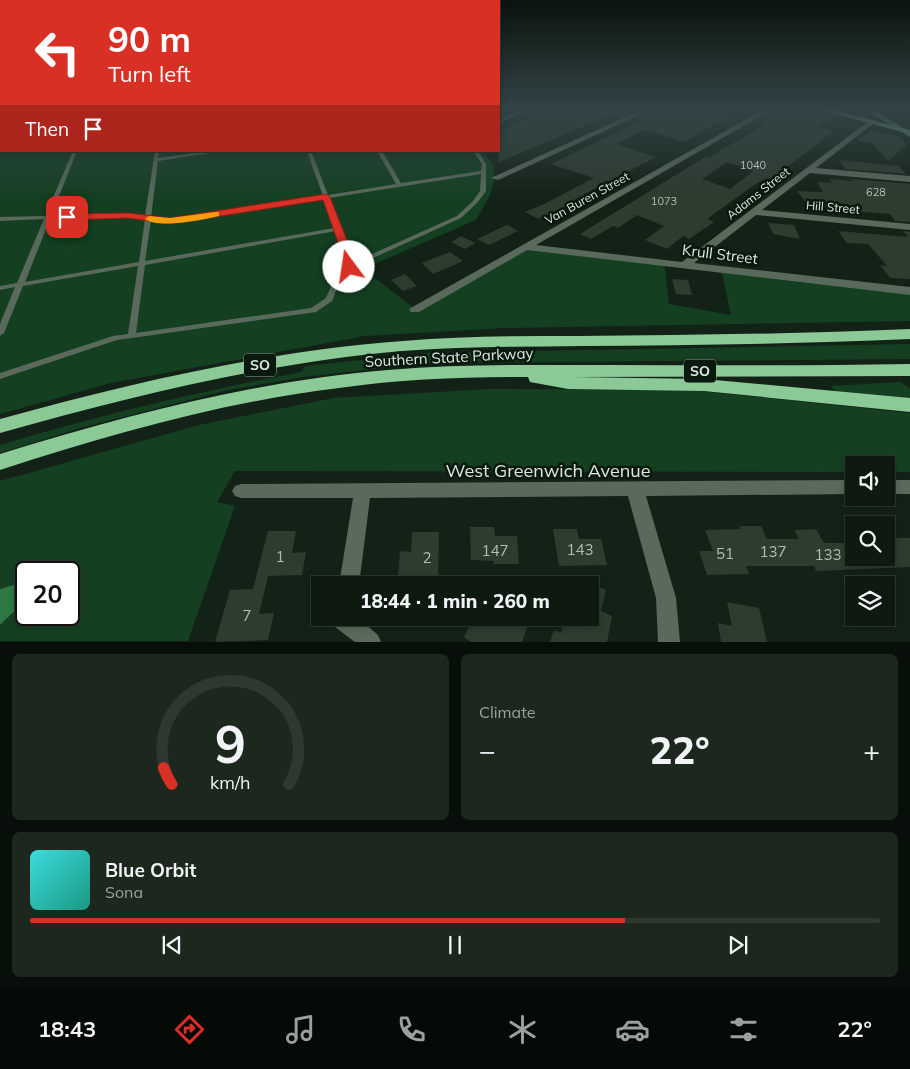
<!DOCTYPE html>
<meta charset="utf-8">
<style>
:root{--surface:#0e1a10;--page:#1c271e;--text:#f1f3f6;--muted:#9ba19f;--line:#2e3830;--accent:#d93025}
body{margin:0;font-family:Mulish,sans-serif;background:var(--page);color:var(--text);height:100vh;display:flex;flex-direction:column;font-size:19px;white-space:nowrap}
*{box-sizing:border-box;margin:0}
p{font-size:16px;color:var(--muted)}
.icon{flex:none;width:28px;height:28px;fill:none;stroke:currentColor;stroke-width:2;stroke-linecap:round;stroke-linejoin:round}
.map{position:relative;height:642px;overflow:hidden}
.drawer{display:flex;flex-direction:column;gap:12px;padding:12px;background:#080e09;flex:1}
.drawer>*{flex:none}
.hud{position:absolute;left:0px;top:0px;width:500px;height:152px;box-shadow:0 2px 8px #0003,0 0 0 1px var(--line);background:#d93025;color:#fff;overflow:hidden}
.fabs{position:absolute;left:845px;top:456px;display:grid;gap:10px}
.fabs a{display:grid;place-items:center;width:50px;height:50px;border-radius:0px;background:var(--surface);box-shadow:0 2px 8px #0003,0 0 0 1px var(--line);font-size:25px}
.speed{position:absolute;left:15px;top:561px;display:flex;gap:10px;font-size:25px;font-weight:700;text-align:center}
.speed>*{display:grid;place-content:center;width:65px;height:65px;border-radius:50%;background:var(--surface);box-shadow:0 2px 8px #0003,0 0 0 1px var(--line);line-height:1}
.speed .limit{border:2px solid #111;border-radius:8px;background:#fff;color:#111}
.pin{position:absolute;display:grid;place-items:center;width:42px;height:42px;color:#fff;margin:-21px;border-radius:10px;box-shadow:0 2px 8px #0006}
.me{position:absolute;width:55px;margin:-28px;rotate:346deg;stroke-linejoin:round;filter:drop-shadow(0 0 4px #0008)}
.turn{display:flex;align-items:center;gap:18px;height:105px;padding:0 25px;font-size:22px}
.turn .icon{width:65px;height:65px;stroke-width:2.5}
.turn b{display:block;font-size:35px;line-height:42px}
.then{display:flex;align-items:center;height:48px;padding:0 25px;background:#0003;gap:10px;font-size:19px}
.big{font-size:38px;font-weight:800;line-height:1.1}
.drawer .tile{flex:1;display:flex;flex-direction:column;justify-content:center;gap:8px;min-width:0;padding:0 18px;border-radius:8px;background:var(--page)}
.drawer .dial{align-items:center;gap:0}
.dial svg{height:130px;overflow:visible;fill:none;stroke:var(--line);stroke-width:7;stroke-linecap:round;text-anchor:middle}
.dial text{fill:var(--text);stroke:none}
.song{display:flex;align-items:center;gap:15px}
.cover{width:60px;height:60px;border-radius:8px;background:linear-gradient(135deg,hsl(180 70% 55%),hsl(170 70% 35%))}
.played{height:5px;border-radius:2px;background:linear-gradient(90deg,var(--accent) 70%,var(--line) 70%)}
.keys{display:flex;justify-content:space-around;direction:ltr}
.heat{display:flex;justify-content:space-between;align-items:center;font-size:28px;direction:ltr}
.drawer .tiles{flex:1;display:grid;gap:12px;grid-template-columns:1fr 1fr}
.tile:last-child{grid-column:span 2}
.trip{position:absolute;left:311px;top:576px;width:288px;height:50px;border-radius:0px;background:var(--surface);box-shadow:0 2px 8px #0003,0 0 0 1px var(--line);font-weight:800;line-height:50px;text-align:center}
.tabs{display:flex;height:80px;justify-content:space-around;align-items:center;background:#060a06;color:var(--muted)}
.tabs .icon{width:35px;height:35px}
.tabs .selected{color:var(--accent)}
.tabs b{font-size:22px;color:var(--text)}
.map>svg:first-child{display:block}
.green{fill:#144021}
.water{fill:#2e7943}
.building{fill:#2c3c2f;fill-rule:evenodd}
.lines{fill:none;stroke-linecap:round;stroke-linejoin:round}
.service{fill:#596a5c;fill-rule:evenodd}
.minor{fill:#596a5c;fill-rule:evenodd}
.secondary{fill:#68866e;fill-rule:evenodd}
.primary{fill:#77a37f;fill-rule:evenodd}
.motorway{fill:#8bc997;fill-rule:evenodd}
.route{fill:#d93025;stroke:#8d1f18}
.slow{fill:#f59e0b}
.labels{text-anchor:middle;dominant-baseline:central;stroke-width:5;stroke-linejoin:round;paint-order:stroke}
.far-number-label{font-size:11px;fill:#b2bdb4}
.far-street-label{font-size:12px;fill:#dfe8e0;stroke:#0a190d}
.shield{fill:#0a190d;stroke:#9faaa1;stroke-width:1}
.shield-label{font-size:14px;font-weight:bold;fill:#dfe8e0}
.street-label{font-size:15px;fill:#dfe8e0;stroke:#0a190d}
.near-number-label{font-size:15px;fill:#b2bdb4}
.near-street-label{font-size:18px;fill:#dfe8e0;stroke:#0a190d}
</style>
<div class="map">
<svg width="910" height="642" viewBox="0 0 910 642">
<rect width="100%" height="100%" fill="#132216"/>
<path class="green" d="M0,108L1,151H483L493,166L495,178L490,195L476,220L363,269L415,309L526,247L664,263L669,304L731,315L721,269L910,291V321L505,328L365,336L111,383L0,414Z
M910,344V359L426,363L304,377L228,390L84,427L0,453V445C99,415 199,392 301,372L305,366L426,353Z
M900,382L910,388V399L838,394L831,386Z
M490,389L690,390L910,413V472H886V465H854V472L235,471L217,502L235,506L188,641H0V625L26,600V615H69V572H26V581L0,589V481L199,425L333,398Z"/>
<path class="water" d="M26,581V600L0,625V589Z"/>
<path class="building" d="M537,108H626L499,162V131L527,120L528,113Z
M657,108H696L706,111L710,109L733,115L683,142L646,129L617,144L656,157L570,202L573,203L538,219L525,212L544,204L594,178L551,164L643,120L641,116Z
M781,108H811L836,116L819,127L834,131L770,180L765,179L757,183L707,219L714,222L689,239L683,236L667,249L645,240L664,226L637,215L618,228L613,226L591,239L580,234L705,157L708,158L764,125L758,121ZM727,162L753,171L730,189L702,179Z
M871,130L899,137L907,145L888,161L873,144L857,140Z
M839,160L899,166L906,174L845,169Z
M830,179L854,181L852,179L910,184V222L895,221L890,214L810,208L797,191L823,192L817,182L832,183Z
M768,223L794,225L800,239L773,234Z
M507,225L518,231L489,245L477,239Z
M838,231L908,237L903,231L910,232V279L890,278L880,265L887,266L868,244L847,243Z
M461,236L475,243L465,249L451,242Z
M450,252L463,261L433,274L422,263Z
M405,274L417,286L403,291L391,280Z
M672,279L688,280L692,295L676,294Z
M740,526H761L767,539H799L794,530L816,529L824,543H854V558H886V538H910V567L816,571L814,566H746L749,574L707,575L699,551H713L705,530L741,529Z
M470,527H494L495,536H517L519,564H494V561L471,560Z
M553,529H577L579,539H601L607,565L559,566Z
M268,531H296L292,553L306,552L302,575L268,576L259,614L274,613L268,640L215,642L230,590L253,589Z
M412,532H439L438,578H398L400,551L411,552Z
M590,584L606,590L601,611L612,616L607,642H550L554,630L561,633L565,618H590Z
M727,602L759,608L767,642H721L718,623L732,626Z
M473,618H518L529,623L522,642H471L464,637Z"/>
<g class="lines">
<path class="service" d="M755,108H763L769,111L767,112Z
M0,112H1V114H0Z
M0,136H1V140H0Z
M73,151H77L51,216L128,213L145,216L155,151H159L158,158L210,151H224L158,161L151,217L170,219L323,196L307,151H311L328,195L396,184L377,151H382L401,183L481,171L482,164L473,151H478L486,164V191L477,203L461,218L351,268L341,278L332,301L316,312L117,340L0,379V373L113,336L128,334L138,266L23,286L4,333L0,336V324L15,287L0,290V286L17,283L44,219L0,221V217L45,216ZM481,174L480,191L473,201L457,216L352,263L348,248L329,198ZM324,199L334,228L145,261L151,220L170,223ZM128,217L145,219L139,262L25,282L50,219ZM336,231L342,248L346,267L335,277L326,298L311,308L136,333L145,265Z"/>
<path class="minor" d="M525,108H535L499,123V119Z
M645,108H655L498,180L491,178Z
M766,108H775L536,245L682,262L870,120H873V124L816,168L910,176V182L810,173L762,210L910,224V230L756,215L694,263L910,287V295L527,250L419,312H411L409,309Z
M854,480V494L646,496L676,598L680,642H658L656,598L628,496L370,498L359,585H339L353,498H241L235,496L232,491L235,486L241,484Z
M886,480H910V494H886Z
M333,618H358L378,635L381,642H355L335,627L332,620Z"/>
<path class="secondary" d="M863,108H871L910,132V137Z"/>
<path class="primary" d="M813,108H826L910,130V134Z"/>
<path class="motorway" d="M910,329V339C801,344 691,345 582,346C522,347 462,346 402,351C265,363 132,396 0,433V419C132,383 266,351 403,341C461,336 519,336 578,336C689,335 799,334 910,329Z
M910,364V376L573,377L704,379L910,398V412L704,391L568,389L530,382L528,377C465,377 402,379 339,388C223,402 111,434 0,470V454C127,415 255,381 388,370C460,364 533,365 605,365C707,365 808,366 910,364Z"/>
</g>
<linearGradient id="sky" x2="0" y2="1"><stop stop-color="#0a130c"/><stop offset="0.55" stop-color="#334447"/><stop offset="1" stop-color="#334447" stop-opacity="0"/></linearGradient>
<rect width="910" height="198" fill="url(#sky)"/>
<path class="route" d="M326,194L330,197L350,248L354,267L353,269L349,270L344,267L340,248L323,200L170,224L128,218L67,220L63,217L67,214L128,213L170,218Z"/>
<path class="slow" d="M216,212H219V216C203,220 158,229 145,219L149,216L170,218Z"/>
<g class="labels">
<g class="far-number-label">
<text x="753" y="165">1040</text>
<text x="876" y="192">628</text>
<text x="664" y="201">1073</text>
</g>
<g class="far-street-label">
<text transform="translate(758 193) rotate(-38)">Adams Street</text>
<text transform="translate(587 198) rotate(-29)">Van Buren Street</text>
<text transform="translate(833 207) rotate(5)">Hill Street</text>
</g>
<g class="shield">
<rect x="244" y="353.5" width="32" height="23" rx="4"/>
<rect x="684" y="359.5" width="32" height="23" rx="4"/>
</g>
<g class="shield-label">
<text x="260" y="365">SO</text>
<text x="700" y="371">SO</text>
</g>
<g class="street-label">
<text transform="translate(720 254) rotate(7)">Krull Street</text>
<text transform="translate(449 357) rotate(-3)">Southern State Parkway</text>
</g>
<g class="near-number-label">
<text x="580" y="549">143</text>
<text x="495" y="550">147</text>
<text x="773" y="551">137</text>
<text x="725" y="553">51</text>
<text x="828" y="554">133</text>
<text x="280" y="556">1</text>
<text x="427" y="557">2</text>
<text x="247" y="615">7</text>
</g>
<g class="near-street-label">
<text x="548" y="470">West Greenwich Avenue</text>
</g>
</g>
</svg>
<div class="fabs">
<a><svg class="icon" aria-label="sound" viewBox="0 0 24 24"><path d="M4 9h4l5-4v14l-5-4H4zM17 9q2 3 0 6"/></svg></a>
<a><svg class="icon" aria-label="search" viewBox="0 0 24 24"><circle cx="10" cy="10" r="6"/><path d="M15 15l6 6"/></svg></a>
<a><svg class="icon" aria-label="layers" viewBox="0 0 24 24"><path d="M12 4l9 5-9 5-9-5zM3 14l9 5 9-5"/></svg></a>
</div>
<div class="speed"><div class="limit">20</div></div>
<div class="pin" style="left:67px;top:217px;background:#d93025"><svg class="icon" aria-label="arrive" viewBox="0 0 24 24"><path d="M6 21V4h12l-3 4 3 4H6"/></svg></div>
<svg class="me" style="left:349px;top:267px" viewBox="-20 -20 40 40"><circle r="19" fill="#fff"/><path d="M0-13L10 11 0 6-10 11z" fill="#d93025"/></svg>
<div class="trip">18:44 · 1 min · 260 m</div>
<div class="hud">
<div class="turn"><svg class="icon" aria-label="left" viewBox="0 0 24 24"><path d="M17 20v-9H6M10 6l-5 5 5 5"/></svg><div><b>90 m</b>Turn left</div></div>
<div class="then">Then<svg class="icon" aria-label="arrive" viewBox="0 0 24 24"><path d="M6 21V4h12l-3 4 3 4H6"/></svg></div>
</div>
</div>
<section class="drawer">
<div class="tiles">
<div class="tile dial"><svg viewBox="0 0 100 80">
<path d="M14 69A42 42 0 1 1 86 69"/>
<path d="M14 69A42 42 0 0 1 9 59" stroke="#d93025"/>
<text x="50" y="56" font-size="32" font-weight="700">9</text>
<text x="50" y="72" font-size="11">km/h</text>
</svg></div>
<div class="tile"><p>Climate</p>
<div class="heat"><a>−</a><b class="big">22°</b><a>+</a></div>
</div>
<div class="tile">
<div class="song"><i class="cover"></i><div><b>Blue Orbit</b><p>Sona</p></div></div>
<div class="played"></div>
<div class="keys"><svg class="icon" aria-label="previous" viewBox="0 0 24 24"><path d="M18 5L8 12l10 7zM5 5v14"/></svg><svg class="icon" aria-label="pause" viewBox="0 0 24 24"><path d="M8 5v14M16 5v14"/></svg><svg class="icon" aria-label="next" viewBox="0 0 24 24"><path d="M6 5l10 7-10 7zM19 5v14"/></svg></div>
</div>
</div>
</section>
<nav class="tabs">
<b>18:43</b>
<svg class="icon selected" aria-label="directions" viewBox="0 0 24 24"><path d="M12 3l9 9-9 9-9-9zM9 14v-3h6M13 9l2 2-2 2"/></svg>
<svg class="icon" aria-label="music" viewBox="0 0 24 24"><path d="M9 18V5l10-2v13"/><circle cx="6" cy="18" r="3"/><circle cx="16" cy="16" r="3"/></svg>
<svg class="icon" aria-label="phone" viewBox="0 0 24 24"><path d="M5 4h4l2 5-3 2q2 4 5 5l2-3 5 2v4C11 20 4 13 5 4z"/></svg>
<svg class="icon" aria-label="climate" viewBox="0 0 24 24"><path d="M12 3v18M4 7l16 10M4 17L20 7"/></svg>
<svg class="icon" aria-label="car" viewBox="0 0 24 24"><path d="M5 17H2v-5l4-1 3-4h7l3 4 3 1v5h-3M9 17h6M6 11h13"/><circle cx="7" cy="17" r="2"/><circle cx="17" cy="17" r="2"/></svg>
<svg class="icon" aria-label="filters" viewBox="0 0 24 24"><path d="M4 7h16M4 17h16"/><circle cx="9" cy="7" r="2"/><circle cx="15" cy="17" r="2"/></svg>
<b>22°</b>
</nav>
